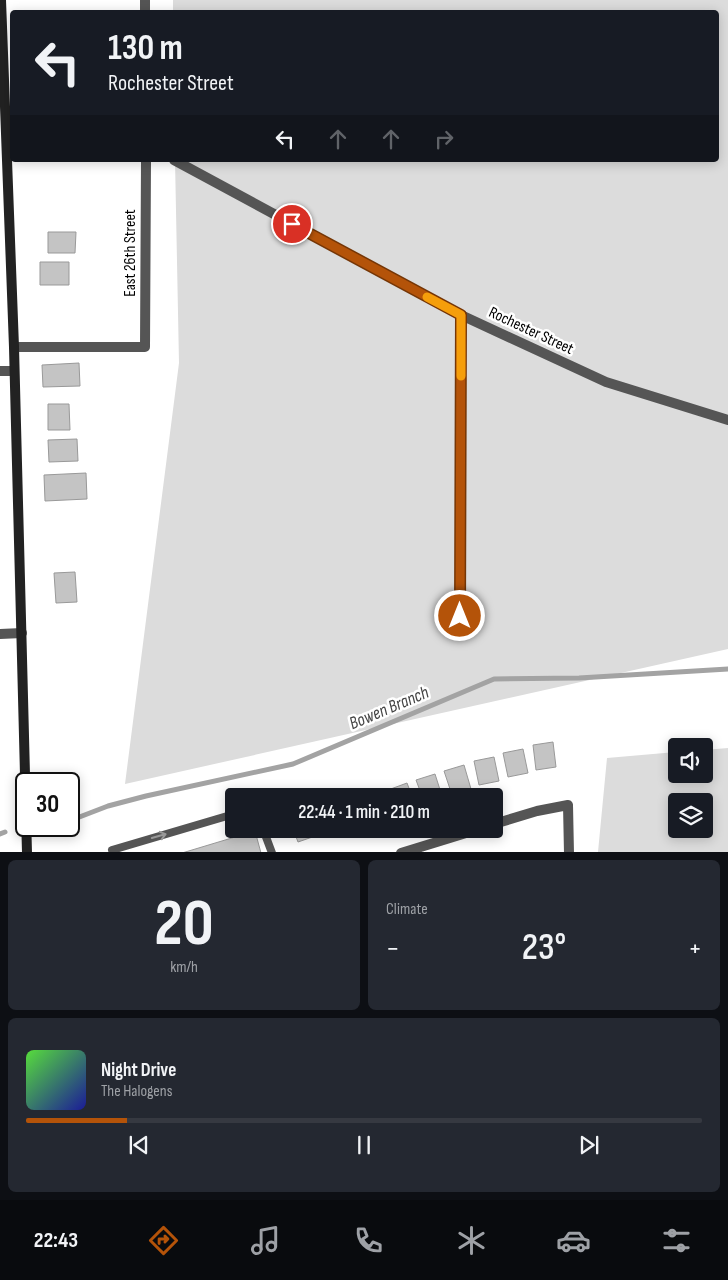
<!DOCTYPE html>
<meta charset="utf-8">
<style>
:root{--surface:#171b24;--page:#242831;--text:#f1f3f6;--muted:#9ea1a6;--line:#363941;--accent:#b45309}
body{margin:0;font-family:"Sofia Sans Condensed",sans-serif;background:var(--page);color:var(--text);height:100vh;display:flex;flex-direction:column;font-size:19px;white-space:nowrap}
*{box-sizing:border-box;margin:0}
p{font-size:16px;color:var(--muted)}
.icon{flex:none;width:28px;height:28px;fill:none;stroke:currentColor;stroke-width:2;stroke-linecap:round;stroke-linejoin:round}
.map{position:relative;height:852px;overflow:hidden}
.details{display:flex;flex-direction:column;gap:8px;padding:8px;background:#0d0f14;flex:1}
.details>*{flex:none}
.banner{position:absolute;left:10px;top:10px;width:709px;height:152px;border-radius:5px;box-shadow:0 2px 12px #0003;background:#171b24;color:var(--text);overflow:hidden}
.fabs{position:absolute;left:668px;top:738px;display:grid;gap:10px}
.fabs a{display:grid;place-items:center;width:45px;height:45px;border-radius:5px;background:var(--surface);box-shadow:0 2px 12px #0003;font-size:25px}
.speed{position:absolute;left:15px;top:772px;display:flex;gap:10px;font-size:25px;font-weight:700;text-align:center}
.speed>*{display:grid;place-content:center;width:65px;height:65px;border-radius:50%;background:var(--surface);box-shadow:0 2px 12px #0003;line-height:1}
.speed .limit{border:2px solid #111;border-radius:8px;background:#fff;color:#111}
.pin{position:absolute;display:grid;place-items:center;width:42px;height:42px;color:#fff;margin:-21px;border:2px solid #fff;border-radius:50%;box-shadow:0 1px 5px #0007}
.me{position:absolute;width:55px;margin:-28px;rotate:0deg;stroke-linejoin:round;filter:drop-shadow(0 0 4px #0008)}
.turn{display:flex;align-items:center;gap:18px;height:105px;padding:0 15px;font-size:22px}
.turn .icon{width:65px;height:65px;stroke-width:2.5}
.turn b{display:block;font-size:35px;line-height:42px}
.lanes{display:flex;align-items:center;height:48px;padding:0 15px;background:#0003;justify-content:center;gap:25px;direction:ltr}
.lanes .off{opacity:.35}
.big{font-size:38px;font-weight:600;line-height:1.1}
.details .widget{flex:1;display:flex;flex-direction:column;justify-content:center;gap:8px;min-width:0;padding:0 18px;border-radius:8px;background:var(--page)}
.details .dial{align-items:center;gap:0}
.dial b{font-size:65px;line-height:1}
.song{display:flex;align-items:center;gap:15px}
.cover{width:60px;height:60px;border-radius:8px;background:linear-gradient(135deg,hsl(110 70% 55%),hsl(240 70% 35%))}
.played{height:5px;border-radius:2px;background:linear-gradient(90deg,var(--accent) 15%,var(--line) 15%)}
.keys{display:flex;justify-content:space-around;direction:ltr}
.heat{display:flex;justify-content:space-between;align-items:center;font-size:28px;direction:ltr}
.details .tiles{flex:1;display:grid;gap:8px;grid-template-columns:1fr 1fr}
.widget:last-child{grid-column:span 2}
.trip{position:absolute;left:225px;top:788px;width:278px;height:50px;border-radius:5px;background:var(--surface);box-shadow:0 2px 12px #0003;font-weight:600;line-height:50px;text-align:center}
.dock{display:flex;height:80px;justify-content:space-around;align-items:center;background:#090b0e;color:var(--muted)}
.dock .icon{width:35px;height:35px}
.dock .selected{color:var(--accent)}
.dock b{font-size:22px;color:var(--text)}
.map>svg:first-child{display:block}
.green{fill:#dcdcdc;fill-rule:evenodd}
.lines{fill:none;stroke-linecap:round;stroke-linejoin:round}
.stream{stroke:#a3a3a3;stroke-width:5}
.building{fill:#c4c4c4;stroke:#999}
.lane{stroke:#555;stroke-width:8}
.street{stroke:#555;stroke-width:10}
.secondary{stroke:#222;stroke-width:10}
.oneway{stroke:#999}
.route-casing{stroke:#753606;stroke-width:12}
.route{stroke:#b45309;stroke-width:9}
.slow{stroke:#f59e0b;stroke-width:9}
.labels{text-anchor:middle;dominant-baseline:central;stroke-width:5;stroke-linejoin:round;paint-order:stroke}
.street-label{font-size:16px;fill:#000;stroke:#fff}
.water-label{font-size:18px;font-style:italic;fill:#444;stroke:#fff}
</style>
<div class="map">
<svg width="728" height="853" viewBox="0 0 728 853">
<rect width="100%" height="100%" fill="#fff"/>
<path class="green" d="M173,0H728V649L125,784L179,363L175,160H716V12H173Z
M728,748V852H598L607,758L676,752V774H704V750ZM676,801H704V829H676Z"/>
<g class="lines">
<path class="stream" d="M69,821L108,806L146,796L293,764L494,679L579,678L728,669
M0,834L5,832"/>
</g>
<path class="building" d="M48,232H76L75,253H48Z
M40,262H69V285H40Z
M79,363L80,386L43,387L42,365Z
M48,404H69L70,430H48Z
M77,439L78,461L49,462L48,440Z
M86,473L87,499L45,501L44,475Z
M75,572L77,602L56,603L54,573Z
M553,742L556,767L536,770L533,745Z
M523,749L528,773L508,777L503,753Z
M494,757L499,781L479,785L474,761Z
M464,765L471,789L452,795L444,771Z
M435,774L442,796H422L416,780Z
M407,783L412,796H390L388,790Z
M293,829H320L321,834L298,842Z
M255,831L261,853H182Z"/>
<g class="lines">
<path class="lane" d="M263,829L272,853
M113,853L112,850L234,814"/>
<path class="street" d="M145,0V12
M174,160L461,315L606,382L728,420
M14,347H145L146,160
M0,371H14
M460,616L461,315
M0,634L22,633
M494,824L537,811L568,805L569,853
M401,853L479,829"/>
<path class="secondary" d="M1,0L14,347L27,853"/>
</g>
<defs><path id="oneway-shaft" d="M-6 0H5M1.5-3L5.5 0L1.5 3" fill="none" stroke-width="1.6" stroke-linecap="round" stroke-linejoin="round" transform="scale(1.25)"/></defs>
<use class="oneway" href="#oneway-shaft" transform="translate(159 836) rotate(-16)"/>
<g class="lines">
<g class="route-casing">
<path id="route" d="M292,224L461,315L460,616"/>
</g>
<use href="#route" class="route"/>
<path class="slow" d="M427,297L461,315V376"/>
</g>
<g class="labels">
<g class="street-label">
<text transform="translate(130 253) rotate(-90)">East 26th Street</text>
<text transform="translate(531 331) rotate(25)">Rochester Street</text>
</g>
<g class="water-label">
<text transform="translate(389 708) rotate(-23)">Bowen Branch</text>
</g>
</g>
</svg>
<div class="fabs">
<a><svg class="icon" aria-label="sound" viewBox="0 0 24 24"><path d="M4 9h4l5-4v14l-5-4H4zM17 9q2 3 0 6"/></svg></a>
<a><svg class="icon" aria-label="layers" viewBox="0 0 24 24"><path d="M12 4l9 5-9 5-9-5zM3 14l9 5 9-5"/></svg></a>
</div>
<div class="speed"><div class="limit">30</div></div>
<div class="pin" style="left:292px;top:224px;background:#d93025"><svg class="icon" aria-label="arrive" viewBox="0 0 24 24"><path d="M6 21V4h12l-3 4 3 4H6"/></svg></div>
<svg class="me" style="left:460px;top:616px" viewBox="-20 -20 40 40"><circle r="17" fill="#b45309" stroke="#fff" stroke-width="3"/><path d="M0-11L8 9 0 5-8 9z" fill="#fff"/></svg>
<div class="trip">22:44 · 1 min · 210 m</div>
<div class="banner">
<div class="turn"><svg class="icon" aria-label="left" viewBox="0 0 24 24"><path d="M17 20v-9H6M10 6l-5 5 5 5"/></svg><div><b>130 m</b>Rochester Street</div></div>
<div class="lanes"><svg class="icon" aria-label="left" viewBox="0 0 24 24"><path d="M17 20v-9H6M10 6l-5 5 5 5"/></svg><svg class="icon off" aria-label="ahead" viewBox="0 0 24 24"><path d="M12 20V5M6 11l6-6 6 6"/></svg><svg class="icon off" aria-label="ahead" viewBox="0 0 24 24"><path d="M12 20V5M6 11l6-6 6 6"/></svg><svg class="icon off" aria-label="right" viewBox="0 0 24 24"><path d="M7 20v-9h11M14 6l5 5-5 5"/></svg></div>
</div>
</div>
<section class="details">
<div class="tiles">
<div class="widget dial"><b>20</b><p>km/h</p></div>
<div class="widget"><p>Climate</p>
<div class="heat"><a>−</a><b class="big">23°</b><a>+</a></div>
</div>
<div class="widget">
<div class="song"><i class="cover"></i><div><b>Night Drive</b><p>The Halogens</p></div></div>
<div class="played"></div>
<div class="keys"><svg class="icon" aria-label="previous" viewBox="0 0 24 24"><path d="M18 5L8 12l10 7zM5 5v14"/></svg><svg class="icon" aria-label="pause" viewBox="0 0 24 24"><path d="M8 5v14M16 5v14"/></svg><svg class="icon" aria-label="next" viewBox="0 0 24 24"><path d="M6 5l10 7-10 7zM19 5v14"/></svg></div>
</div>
</div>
</section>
<nav class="dock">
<b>22:43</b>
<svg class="icon selected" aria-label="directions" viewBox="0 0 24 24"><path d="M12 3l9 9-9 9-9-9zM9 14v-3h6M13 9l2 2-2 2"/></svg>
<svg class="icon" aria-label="music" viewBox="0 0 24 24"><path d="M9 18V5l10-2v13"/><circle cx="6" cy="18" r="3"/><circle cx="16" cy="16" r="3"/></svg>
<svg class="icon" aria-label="phone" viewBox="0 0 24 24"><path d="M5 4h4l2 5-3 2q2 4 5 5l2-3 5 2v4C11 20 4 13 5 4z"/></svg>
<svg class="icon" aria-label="climate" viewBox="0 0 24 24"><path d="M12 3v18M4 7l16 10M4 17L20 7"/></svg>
<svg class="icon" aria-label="car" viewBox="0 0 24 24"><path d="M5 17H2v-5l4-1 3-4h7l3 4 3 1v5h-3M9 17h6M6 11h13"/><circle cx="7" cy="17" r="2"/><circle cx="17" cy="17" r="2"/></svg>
<svg class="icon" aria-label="filters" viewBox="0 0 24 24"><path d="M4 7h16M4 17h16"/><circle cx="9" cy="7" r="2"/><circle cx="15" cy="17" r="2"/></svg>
</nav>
